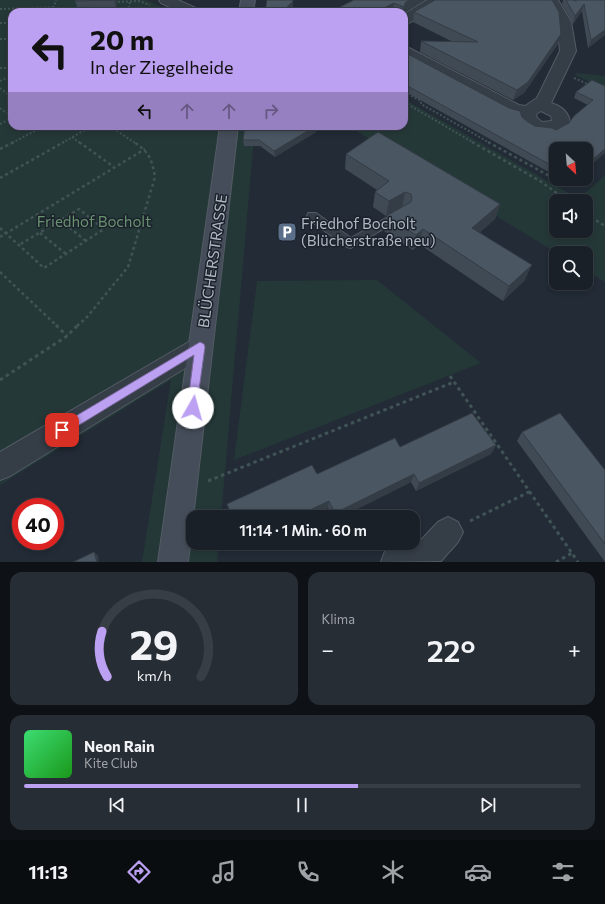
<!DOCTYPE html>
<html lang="de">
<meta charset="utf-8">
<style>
:root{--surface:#1a2028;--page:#272d34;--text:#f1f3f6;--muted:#9fa3a8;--line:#383e45;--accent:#bca0f2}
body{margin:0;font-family:Commissioner,sans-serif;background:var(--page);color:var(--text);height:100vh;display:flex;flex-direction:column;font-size:15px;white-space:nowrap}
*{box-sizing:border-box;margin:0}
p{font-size:13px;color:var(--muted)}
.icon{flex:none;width:22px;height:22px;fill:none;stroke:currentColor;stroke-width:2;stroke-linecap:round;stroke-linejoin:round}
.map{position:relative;height:562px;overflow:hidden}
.panel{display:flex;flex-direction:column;gap:10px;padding:10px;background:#0e1216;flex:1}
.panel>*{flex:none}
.hud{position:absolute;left:8px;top:8px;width:400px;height:122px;border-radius:12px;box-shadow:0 2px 6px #0003,0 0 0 1px var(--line);background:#bca0f2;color:#111;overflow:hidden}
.needle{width:26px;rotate:154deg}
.tools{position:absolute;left:549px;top:142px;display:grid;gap:8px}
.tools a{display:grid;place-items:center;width:44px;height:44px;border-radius:8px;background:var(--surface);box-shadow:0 2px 6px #0003,0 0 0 1px var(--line);font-size:20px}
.speed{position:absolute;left:12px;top:498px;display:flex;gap:8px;font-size:20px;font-weight:700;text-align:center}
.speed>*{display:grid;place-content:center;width:52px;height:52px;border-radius:50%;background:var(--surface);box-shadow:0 2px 6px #0003,0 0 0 1px var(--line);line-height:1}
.speed .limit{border:6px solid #d22;background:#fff;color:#111}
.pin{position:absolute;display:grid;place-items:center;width:34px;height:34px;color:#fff;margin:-17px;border-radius:8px;box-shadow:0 2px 6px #0006}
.me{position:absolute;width:44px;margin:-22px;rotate:7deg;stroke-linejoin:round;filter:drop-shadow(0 0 3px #0008)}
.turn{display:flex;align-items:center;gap:14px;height:84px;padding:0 16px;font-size:18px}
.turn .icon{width:52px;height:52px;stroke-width:2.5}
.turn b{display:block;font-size:28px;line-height:34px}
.lanes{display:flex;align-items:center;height:38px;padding:0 16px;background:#0003;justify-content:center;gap:20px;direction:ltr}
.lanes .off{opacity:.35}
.big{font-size:30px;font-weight:600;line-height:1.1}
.panel .tile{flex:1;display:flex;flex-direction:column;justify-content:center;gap:6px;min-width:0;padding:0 14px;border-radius:12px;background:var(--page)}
.panel .dial{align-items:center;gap:0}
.dial svg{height:104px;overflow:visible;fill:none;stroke:var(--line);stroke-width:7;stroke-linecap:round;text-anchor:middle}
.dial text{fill:var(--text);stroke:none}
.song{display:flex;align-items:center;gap:12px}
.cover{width:48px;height:48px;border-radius:6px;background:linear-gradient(135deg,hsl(140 70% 55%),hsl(120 70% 35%))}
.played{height:4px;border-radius:2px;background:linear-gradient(90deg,var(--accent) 60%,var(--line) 60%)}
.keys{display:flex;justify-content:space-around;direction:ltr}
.heat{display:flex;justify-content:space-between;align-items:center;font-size:22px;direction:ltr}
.panel .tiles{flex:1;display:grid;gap:10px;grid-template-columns:1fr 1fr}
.tile:last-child{grid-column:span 2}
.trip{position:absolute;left:186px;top:510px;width:234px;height:40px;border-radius:12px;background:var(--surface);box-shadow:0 2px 6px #0003,0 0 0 1px var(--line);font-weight:600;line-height:40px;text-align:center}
.tab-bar{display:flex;height:64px;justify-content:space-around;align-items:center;background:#0a0d10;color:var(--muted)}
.tab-bar .icon{width:28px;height:28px}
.tab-bar .current{color:var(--accent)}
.tab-bar b{font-size:18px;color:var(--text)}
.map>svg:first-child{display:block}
.green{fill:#253838;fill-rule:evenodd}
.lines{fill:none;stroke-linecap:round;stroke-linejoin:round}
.lane-casing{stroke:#535b64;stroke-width:2}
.street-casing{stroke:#535b64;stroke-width:2}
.secondary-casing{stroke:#535b64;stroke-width:2}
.path-far2{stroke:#415355;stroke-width:2;stroke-dasharray:2 2;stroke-linecap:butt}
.path-far1{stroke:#415355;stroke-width:2.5;stroke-dasharray:3 3;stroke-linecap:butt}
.path{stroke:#415355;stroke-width:3;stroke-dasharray:3.5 3.5;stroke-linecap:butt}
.lane{fill:#353d47;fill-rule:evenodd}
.street{fill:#353d47;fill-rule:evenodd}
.secondary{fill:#444d59;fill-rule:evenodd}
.wall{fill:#404a54}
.shaded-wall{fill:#343c45}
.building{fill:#4a5662;stroke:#343c45}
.route{fill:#bca0f2;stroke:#7a689d}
.labels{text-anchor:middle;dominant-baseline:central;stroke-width:3;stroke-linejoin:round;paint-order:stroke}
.park-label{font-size:15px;fill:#699270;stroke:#1b222b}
.poi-label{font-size:15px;fill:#b0b8c3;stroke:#1b222b;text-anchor:start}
.street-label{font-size:15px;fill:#b0b8c3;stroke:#1b222b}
</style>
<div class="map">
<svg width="605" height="562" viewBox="0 0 605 562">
<rect width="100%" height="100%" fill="#222b36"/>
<path class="green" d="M0,0H146L173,12H12V126H255L221,517H193V543H219L217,562H142L171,380L0,485Z
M577,73L605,76V89L575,75Z
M404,99L579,199L605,175V282L586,270V253H557L348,126H404ZM556,201H586V231H556Z
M377,280L481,363L234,460L257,281Z"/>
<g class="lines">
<g class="lane-casing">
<path id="lane" d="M398,211L402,212L403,215L402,218L351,248L347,247L308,219L307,216L308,213H316L351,238Z"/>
</g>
<g class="street-casing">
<path id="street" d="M159,0H178L198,9L200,12H181L161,3Z
M427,0H444L442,3L409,23L404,24V14Z
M544,0H558L571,22L576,51L551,103C561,106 569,112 570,123C560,138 521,136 519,115L508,113L404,57V46L409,48L519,105L525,106L537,98L560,51L557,22ZM541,111L551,116L552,121L542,122L537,118L536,114Z
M200,337L208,340L212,347L208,354L10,476L0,480V452L192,340Z
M448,517L458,522L463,532L458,542L441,561L381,562L385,551L422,539L438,522Z"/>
</g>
<g class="secondary-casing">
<path id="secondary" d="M241,0H255L253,12H239Z
M220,126H238L188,562H158Z"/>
</g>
<path class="path-far2" d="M114,2L139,1L150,5
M0,9L54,7
M52,12L56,0
M128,12L130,1
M0,23H12
M0,39H12
M0,68H12
M574,78L590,85
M0,81L12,75
M0,88L12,97
M404,92L421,101V104L490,143
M404,102L474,143
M0,108L12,117
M0,124L12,118
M110,126L135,143
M72,137L80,143
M12,143L44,126
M62,143L92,126"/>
<path class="path-far1" d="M79,142L114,167
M472,142L540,181L568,201
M488,142L553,178
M0,149L14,142
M0,178L64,142
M586,214L605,226
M60,220L86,241
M0,228L44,268L104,229L79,209L19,245
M40,233L66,254
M0,237L145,149
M0,272L57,326
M77,326L87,317L128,267L155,177C152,159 149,152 134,142"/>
<path class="path" d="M56,325L67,336
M450,376L578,562
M0,380L67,336L78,325
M208,481L454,382
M470,521L531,491
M556,562L572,553"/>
<use href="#lane" class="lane"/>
<use href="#street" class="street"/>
<use href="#secondary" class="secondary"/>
</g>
<path class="wall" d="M117,0L116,8L78,9L75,1Z
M354,0H424L404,12H336V9Z
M563,0H605V35L588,48L582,11L573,24L562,4Z
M414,12L558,44L524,93L513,100L420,52L421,41L453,42L413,22Z
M404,52L522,117L528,122L535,126L556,130L569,123L588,105L574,98L576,92L605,86V153L586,169V149H556V176L404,91Z
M316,126V132L275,157L260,146H244L243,140Z
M346,154L500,204L495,219L480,232L525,280L503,301L419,244L413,250L384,231L386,216L373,207L375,192L377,190L345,169Z
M561,179H575L569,184Z
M522,432L605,470V562L517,441Z
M496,445L491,454L416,491L411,482L341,517H332L328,508L310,517H231L227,504L400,447Z"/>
<path class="shaded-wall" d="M114,0H117L116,8Z
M293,0V9L290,12H282Z
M409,0H424L404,12H403L405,3Z
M394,3L393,12H376Z
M584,4L582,11L573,24L575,16Z
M605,30V35L588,48L591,40Z
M561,34L558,44L524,93L513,100L517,90Z
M316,126V132L275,157L274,151Z
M605,149V153L586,169V165Z
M571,179H575L569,184Z
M405,192L402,208L386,217L389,201Z
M500,204L495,219L468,243L472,228Z
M423,229L419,244L413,250L416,235Z
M532,265L525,280L503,301L509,286Z
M496,445L491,454L416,491L419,483Z
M414,474L411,482L341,517H335V513Z
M329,501L328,508L310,517H295Z
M242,543H257L244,550Z
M94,552L98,555L99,562H97Z"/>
<path class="building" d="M76,0H114L75,1Z
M267,0H293V1L282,12H265Z
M354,0H409L405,3L404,7L394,3L376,12H343L336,9Z
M435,0H552L559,12L561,34L528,82L517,90L421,41L478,42L414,12Z
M566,0H573L576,1V0H605V30L591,40L584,4L575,16Z
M404,52L509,108L520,111L522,117L528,122L535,126L552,128L556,130L569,123L574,116L593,100L576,92L592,80L605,86V149L586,165V149H556V168L404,84Z
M245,126H316L274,151L259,140H243Z
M378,132L500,204L472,228L532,265L509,286L423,229L416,235L386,216L411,202L412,198L411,194L405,192L389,201L375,192L389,181L346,154Z
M472,413L496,445L419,483L414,474L335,513L329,501L295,517H232L227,504L312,465L317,474L395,438L400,447Z
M560,413L605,470V544L522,432Z
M94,552L97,562H73Z"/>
<path class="route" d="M200,342L204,344L205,347L196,411L193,413L189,411L187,408L194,355L66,433L62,435L59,433L57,430L59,426Z"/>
<defs>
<g id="parking-square" transform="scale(1)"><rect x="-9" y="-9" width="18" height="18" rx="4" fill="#5c6f8a" stroke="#1b222b"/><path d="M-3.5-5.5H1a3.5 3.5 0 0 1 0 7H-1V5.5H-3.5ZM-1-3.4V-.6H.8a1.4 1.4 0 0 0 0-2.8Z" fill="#fff"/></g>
</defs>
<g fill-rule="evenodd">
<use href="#parking-square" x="287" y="232"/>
</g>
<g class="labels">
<g class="park-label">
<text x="94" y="221">Friedhof Bocholt</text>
</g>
<g class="poi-label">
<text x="301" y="223">Friedhof Bocholt<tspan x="301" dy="17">(Blücherstraße neu)</tspan></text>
</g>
<g class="street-label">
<text transform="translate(212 261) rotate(-82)">BLÜCHERSTRASSE</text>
</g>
</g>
</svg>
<div class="tools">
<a><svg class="needle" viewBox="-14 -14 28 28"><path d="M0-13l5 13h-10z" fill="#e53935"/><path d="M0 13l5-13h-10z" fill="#9fa3a8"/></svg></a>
<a><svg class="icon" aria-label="sound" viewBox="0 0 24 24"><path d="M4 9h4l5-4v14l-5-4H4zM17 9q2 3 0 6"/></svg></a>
<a><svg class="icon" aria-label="search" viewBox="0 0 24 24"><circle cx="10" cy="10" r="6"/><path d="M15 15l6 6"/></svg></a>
</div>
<div class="speed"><div class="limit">40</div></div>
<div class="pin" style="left:62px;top:430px;background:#d93025"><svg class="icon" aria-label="arrive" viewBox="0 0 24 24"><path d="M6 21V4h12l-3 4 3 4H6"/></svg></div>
<svg class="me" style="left:193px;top:408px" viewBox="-20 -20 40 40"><circle r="19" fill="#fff"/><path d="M0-13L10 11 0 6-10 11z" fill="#bca0f2"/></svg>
<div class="trip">11:14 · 1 Min. · 60 m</div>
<div class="hud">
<div class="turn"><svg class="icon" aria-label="left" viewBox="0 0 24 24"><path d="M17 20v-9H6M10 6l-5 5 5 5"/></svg><div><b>20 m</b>In der Ziegelheide</div></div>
<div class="lanes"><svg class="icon" aria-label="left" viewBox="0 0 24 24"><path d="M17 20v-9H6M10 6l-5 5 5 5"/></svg><svg class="icon off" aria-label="ahead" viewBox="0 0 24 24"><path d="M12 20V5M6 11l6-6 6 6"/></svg><svg class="icon off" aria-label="ahead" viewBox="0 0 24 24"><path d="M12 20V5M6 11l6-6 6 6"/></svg><svg class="icon off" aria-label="right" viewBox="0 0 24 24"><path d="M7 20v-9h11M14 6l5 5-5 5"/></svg></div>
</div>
</div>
<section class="panel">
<div class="tiles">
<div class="tile dial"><svg viewBox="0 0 100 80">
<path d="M14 69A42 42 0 1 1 86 69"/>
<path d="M14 69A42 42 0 0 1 10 34" stroke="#bca0f2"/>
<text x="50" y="56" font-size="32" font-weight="700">29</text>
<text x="50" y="72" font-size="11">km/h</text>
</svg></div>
<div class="tile"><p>Klima</p>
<div class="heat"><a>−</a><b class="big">22°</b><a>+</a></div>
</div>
<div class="tile">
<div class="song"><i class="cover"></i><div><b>Neon Rain</b><p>Kite Club</p></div></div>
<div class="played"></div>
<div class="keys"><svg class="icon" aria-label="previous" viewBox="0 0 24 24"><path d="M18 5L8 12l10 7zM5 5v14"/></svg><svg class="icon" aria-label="pause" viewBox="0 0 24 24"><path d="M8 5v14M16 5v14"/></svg><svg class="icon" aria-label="next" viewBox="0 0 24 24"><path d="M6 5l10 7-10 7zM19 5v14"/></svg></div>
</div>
</div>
</section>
<nav class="tab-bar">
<b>11:13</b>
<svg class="icon current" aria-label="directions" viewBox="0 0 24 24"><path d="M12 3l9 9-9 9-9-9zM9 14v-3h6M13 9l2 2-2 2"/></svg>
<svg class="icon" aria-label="music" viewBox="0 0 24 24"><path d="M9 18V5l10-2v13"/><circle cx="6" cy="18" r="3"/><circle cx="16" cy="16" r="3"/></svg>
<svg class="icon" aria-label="phone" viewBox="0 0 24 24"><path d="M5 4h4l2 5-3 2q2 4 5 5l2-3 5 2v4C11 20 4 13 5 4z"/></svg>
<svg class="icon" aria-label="climate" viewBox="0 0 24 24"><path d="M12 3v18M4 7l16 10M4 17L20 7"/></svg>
<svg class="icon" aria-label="car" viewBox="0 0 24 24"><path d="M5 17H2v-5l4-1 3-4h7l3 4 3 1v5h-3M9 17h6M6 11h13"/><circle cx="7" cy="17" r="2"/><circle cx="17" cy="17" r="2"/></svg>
<svg class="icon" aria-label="filters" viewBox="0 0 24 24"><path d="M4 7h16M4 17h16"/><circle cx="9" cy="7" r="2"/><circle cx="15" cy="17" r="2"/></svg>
</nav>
